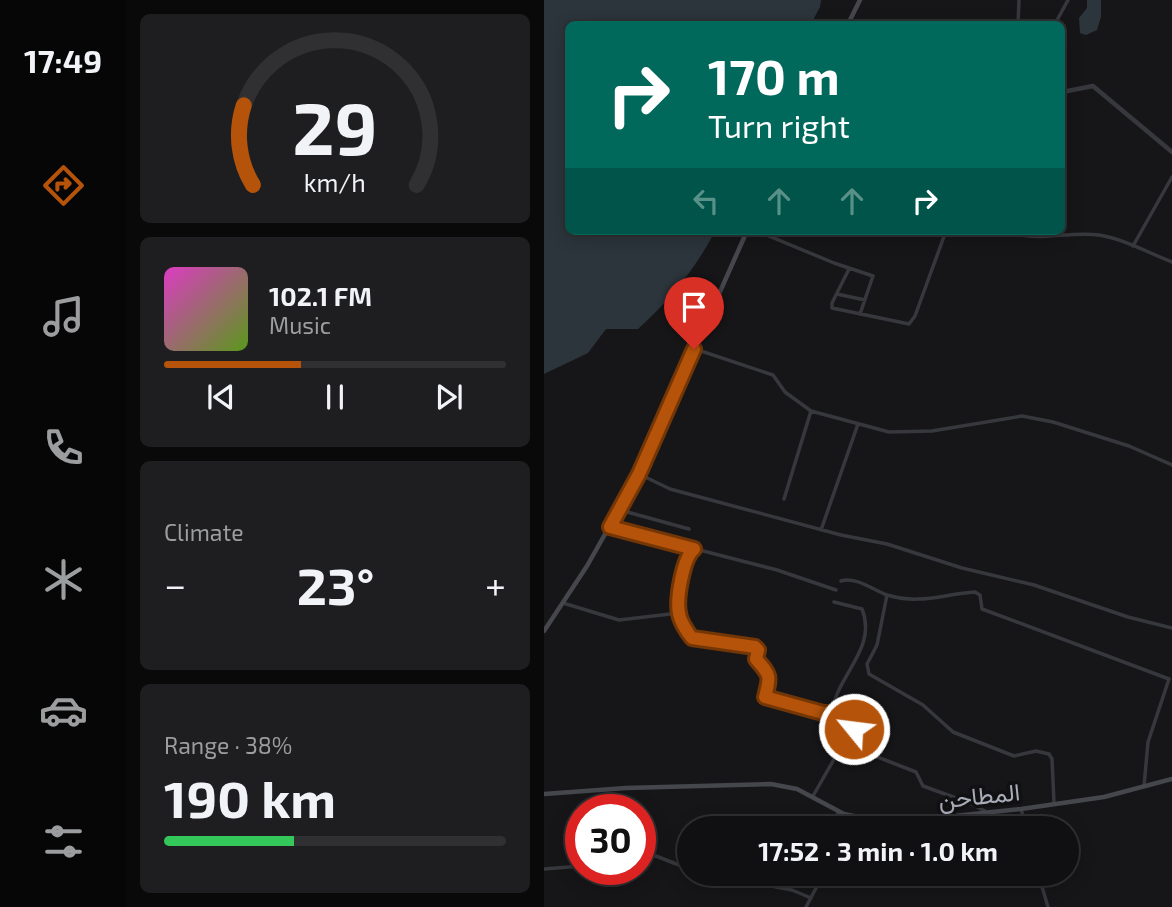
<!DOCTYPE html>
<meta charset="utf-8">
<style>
:root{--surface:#101012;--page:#1e1e20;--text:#f1f3f6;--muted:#9c9d9f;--line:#303032;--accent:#b45309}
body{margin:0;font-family:"Exo 2",Vazirmatn,sans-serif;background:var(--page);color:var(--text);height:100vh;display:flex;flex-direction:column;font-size:26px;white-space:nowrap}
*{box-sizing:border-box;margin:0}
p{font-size:23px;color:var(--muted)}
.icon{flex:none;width:38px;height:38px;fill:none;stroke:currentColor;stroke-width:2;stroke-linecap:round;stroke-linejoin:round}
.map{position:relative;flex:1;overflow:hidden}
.panel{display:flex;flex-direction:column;gap:14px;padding:14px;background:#09090a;width:418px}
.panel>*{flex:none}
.top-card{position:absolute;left:21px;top:21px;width:500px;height:214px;border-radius:10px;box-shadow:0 4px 18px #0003,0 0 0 2px var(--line);background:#00695c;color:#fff;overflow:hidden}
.speed{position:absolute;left:21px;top:794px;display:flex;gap:14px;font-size:35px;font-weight:700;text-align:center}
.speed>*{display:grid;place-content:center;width:91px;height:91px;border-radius:50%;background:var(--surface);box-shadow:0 4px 18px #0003,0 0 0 2px var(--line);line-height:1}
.speed .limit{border:10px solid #d22;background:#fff;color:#111}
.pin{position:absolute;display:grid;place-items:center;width:60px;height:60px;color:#fff;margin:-72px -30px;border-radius:50% 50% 50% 0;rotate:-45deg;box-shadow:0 0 7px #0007}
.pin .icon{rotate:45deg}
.me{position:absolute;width:77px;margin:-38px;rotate:299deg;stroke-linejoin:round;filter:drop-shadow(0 0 5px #0008)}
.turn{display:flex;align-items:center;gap:24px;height:147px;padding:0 28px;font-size:32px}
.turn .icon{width:91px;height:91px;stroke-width:2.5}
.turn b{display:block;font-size:49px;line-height:60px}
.lanes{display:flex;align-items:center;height:66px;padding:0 28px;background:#0003;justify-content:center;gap:35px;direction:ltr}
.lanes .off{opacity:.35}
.big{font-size:52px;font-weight:700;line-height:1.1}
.panel .tile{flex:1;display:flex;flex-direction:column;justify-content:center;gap:10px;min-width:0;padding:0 24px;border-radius:10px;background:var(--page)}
.panel .dial{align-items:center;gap:0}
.dial svg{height:182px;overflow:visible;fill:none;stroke:var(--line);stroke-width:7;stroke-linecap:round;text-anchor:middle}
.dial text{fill:var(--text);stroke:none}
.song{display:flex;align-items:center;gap:21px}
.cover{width:84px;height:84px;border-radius:10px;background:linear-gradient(135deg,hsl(310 70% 55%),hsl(90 70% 35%))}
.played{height:7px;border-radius:4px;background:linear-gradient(90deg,var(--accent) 40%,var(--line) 40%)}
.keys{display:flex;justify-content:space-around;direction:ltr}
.heat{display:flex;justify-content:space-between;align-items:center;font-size:38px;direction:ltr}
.charge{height:10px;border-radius:5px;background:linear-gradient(90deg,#34c759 38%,var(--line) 0)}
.trip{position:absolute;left:133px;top:816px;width:402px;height:70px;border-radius:35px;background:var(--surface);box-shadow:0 4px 18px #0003,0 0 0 2px var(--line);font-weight:700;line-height:70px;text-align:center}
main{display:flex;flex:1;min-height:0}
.menu{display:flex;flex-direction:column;width:126px;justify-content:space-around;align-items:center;background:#060607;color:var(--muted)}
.menu .icon{width:49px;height:49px}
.menu .current{color:var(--accent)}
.menu b{font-size:32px;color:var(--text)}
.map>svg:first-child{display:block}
.water{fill:#2c353c}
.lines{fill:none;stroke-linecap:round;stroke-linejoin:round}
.minor{stroke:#37383d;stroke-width:3.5}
.tertiary{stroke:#37383d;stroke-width:4.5}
.secondary{stroke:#45474d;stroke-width:4.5}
.route-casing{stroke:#753606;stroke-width:18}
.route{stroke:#b45309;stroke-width:12}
.labels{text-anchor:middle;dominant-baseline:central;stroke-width:7;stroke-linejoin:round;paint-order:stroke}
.street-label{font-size:24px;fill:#a8adb8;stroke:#111113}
</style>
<main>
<nav class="menu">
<b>17:49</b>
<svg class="icon current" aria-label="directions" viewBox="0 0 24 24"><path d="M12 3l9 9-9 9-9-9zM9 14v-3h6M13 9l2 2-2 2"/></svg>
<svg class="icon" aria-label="music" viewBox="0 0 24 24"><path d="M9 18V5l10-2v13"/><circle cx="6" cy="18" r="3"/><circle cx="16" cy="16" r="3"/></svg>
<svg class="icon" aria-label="phone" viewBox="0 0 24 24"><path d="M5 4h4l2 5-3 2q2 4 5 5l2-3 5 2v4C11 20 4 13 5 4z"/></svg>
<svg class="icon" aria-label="climate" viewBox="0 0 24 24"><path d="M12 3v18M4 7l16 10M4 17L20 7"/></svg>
<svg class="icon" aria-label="car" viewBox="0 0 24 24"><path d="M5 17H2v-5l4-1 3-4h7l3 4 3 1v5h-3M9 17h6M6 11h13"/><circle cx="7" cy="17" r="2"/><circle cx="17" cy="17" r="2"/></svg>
<svg class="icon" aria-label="filters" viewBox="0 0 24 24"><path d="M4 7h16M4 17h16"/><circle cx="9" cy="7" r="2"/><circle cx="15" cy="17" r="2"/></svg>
</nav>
<section class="panel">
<div class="tile dial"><svg viewBox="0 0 100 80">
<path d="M14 69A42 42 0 1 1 86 69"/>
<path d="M14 69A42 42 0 0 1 10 34" stroke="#b45309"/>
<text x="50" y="56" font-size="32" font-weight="700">29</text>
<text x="50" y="72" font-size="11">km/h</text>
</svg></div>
<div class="tile">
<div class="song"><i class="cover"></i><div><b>102.1 FM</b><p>Music</p></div></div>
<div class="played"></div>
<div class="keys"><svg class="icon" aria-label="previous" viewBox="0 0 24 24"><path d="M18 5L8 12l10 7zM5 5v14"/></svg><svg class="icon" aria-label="pause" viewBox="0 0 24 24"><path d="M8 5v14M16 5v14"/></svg><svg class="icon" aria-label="next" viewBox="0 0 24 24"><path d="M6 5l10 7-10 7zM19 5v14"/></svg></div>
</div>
<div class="tile"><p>Climate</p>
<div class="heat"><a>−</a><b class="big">23°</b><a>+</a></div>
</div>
<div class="tile"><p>Range · 38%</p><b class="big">190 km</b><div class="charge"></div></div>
</section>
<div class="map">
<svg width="628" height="907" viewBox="0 0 628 907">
<rect width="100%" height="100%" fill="#161618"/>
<path class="water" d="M0,0H277L276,7L267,24H24V231H171C153,267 124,302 94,329H62L44,353L0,374Z
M543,0H557V17L553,30L542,35L536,33L535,18L543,8Z"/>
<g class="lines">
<path class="minor" d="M474,24L475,0
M511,24L524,0
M213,231L290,263L329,276L316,314
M472,234C497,241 527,231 555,235C580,239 605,253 628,262
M589,246L628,177
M305,269L288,303V308L365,324L371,316L402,231
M293,294L321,300
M151,349L229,375L241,392L267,411L345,432L388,431L478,416L509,422L585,446L628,465
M95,474L126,489L297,535L343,544L418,568L490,585L584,617L628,628
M240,499L267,411
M76,510L145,529
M66,527L233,570L292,590
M277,530L314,424
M150,549C139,558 132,599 135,613C136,621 143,632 148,638L211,647L213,650V661C229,674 226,679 221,697L280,713L293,714L309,726L269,796
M297,581C312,576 329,590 343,595C376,605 399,594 431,592L436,595L438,609L625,679L604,742L600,786
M343,595L333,645L323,664L325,674L379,705L409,732L470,756L492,751L505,754L508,759L510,803
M19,603L75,620L135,613
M288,713C292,675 334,649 318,609L290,602
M300,744L372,772L379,786L423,802L441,811
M477,809L482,828
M291,828L294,811
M96,857L112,856L145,869
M0,869L37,866
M160,873L248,890L267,898
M494,873L504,907
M262,907L280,873"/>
<path class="tertiary" d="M518,92L549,86L628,152"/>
<path class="secondary" d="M304,24L316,0
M0,631L43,566L95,474L203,231
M0,794L82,788L227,784L253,789L300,814L344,823L477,809L560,797L628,779"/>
</g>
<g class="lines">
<g class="route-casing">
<path id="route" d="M150,349L95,474L66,527L150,549C139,558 132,599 135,613C136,621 143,632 148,638L211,647L214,650L212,659C226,675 227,675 221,697L279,713H288L308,724L310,729"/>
</g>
<use href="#route" class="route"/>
</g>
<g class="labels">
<g class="street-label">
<text transform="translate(435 795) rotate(-6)">المطاحن</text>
</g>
</g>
</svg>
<div class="speed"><div class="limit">30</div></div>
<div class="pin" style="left:150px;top:349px;background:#d93025"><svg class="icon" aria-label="arrive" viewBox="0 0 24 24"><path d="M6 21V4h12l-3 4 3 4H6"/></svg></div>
<svg class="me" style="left:310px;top:729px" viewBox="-20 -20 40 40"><circle r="17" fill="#b45309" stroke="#fff" stroke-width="3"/><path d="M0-11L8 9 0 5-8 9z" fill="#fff"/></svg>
<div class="trip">17:52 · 3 min · 1.0 km</div>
<div class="top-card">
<div class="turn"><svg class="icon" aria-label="right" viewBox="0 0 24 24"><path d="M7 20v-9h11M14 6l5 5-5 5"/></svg><div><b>170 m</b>Turn right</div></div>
<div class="lanes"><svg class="icon off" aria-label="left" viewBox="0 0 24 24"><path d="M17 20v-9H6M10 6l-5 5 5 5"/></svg><svg class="icon off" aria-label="ahead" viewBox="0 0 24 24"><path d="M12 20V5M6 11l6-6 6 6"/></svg><svg class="icon off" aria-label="ahead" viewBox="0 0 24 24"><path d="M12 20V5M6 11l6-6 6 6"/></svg><svg class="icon" aria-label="right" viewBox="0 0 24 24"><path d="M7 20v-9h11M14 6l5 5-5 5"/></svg></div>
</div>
</div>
</main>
